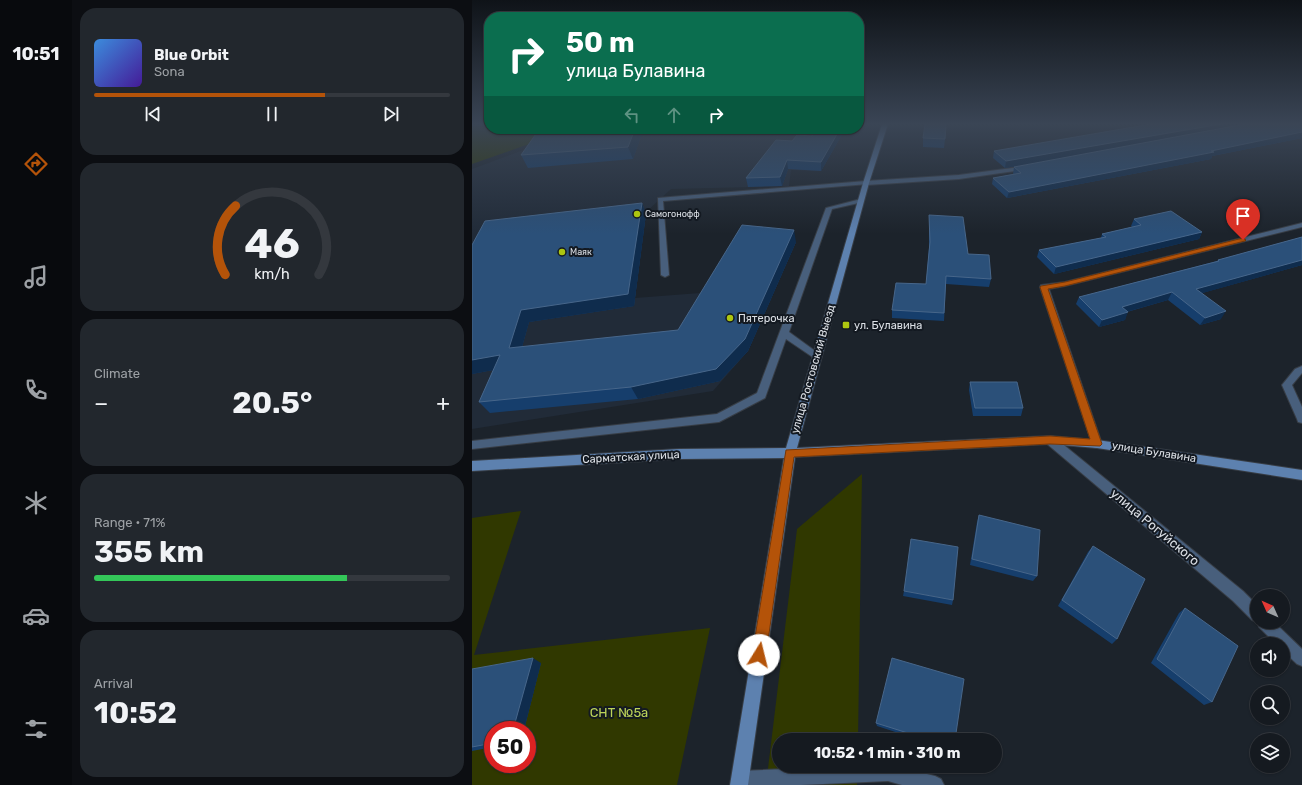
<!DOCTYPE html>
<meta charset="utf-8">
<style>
:root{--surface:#151a20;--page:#22272d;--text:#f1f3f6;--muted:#9da1a5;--line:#34383e;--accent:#b45309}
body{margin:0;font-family:Rubik,sans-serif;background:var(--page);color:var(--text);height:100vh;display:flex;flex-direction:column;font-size:15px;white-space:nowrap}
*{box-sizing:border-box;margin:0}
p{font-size:13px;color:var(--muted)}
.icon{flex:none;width:22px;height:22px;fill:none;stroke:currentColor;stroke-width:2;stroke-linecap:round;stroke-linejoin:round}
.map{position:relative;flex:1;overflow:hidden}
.side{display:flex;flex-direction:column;gap:8px;padding:8px;background:#0c0e12;width:400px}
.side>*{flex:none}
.top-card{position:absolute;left:12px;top:12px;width:380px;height:122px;border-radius:16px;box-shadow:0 1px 3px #0004,0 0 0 1px var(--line);background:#0b6e4f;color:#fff;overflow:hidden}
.needle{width:26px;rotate:315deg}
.fabs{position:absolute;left:778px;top:589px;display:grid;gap:8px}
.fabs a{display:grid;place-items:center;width:40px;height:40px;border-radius:50%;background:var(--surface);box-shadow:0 1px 3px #0004,0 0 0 1px var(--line);font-size:20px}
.speed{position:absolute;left:12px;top:721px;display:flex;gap:8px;font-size:20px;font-weight:700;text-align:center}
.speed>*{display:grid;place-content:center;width:52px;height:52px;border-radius:50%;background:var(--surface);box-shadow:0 1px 3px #0004,0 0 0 1px var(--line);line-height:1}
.speed .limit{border:6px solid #d22;background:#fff;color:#111}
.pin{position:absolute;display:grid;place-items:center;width:34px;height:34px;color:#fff;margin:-41px -17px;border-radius:50% 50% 50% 0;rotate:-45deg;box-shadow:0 0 4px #0007}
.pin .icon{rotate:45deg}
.me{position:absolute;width:44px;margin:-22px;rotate:9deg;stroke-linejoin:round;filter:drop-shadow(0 0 3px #0008)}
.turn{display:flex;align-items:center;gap:14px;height:84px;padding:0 16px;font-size:18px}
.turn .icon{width:52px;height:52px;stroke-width:2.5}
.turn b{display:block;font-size:28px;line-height:34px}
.lanes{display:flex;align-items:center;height:38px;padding:0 16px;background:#0003;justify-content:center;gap:20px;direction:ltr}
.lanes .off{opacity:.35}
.big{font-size:30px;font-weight:700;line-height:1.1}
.side .card{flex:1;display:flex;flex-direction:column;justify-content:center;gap:6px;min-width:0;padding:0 14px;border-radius:16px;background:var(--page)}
.side .dial{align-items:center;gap:0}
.dial svg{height:104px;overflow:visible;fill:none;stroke:var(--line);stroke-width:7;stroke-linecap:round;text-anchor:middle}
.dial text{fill:var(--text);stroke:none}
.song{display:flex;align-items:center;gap:12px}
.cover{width:48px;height:48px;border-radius:6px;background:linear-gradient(135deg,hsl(210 70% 55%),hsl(260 70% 35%))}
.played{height:4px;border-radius:2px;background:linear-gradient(90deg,var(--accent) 65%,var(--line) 65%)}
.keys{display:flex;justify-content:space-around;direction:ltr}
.heat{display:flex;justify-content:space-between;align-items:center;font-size:22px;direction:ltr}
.charge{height:6px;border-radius:3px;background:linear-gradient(90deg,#34c759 71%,var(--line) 0)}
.trip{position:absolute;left:300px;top:733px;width:230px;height:40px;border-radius:20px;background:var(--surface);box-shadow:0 1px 3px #0004,0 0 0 1px var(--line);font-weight:700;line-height:40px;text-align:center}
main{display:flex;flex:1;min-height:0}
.menu{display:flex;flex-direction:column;width:72px;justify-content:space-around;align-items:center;background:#080a0d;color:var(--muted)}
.menu .icon{width:28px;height:28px}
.menu .active{color:var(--accent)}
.menu b{font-size:18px;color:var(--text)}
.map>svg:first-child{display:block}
.built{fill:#212b38}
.green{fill:#303800;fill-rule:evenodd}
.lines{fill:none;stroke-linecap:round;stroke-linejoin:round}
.lane-casing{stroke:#373d45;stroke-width:2}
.street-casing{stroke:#373d45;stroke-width:2}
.secondary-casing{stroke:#373d45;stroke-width:2}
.lane{fill:#485f7c;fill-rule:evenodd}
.street{fill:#485f7c;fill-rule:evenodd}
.secondary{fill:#5d81af;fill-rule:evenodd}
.wall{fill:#163e6c}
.shaded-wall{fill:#0f2c4d}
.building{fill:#2b5079;stroke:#47668a}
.route{fill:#b45309;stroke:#753606}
.poi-dot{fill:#adc610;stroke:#131921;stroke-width:1.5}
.labels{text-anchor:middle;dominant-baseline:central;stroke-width:4;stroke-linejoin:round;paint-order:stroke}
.far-poi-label{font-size:9px;fill:#dce0e6;stroke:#131921;text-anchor:start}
.poi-label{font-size:11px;fill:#dce0e6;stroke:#131921;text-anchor:start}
.street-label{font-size:11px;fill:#dce0e6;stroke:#131921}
.near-street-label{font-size:13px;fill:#dce0e6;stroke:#131921}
.near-park-label{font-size:13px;fill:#bdd459;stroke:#131921}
</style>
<main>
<nav class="menu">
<b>10:51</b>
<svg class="icon active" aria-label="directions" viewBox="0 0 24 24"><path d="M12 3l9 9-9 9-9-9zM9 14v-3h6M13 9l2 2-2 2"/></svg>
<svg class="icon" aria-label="music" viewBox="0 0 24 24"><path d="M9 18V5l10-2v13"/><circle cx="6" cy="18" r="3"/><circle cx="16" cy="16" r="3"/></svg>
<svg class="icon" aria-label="phone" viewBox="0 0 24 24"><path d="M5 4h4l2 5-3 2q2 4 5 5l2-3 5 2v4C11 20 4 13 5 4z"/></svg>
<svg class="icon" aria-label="climate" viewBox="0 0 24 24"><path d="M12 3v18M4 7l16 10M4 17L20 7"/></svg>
<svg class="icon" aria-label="car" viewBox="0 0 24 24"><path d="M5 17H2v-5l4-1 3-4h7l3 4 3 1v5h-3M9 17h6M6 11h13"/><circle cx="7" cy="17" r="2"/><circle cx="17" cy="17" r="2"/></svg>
<svg class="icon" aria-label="filters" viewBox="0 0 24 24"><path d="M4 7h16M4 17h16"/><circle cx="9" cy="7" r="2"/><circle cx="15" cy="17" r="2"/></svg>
</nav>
<section class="side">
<div class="card">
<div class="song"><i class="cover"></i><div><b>Blue Orbit</b><p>Sona</p></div></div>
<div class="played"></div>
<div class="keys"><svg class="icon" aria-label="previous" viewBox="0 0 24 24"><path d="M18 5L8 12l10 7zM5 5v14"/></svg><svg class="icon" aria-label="pause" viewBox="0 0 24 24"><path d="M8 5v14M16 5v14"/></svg><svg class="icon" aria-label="next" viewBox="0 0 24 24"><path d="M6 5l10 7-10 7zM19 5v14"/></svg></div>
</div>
<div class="card dial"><svg viewBox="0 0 100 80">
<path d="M14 69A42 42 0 1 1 86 69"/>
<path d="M14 69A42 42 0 0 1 22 16" stroke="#b45309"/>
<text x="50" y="56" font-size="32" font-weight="700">46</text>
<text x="50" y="72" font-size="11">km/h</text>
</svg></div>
<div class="card"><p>Climate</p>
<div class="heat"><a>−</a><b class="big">20.5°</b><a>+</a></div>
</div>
<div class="card"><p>Range · 71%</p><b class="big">355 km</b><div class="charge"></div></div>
<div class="card"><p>Arrival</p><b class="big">10:52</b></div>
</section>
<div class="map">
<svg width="830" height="785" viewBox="0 0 830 785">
<rect width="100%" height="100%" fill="#1c232b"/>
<path class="built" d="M241,129H373L349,171L319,170L317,186L199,189L174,212L163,298L241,292L324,242L276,351L241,391L0,429V169L81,139Z"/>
<path class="green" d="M0,124H17V129H118L60,143L0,164Z
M390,474L386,740H307V766H386L385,785H294L325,529Z
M49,511L2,655L238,628L205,785H0V518ZM21,730H55V764H21Z"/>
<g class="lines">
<g class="lane-casing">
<path id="lane" d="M158,129H180L153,133L150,131Z
M394,181L396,182V184L191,201L197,275L193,277L189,275L186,198Z
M389,199L392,201L391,202L360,209L317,332L350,356L348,358H342L314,339L293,398L247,422L0,449V441L245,414L285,393L354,208Z"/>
</g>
<g class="street-casing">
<path id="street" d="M555,166L558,168L557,169L487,179L394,185L391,183L394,181L487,175Z
M830,223V227L593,286L577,289L630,444L629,447L625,448L621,447L568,287L569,285L593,282Z
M830,366V373L820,385L830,407V423L826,422L825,419L810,385L823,369Z
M578,436L582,437L771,591L785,605V622H802L830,649V666L825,664L811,651V644H804L787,627L785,622L780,620L761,601L574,443L573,440L574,437Z
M380,766H422L463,776L469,779L472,785H430L416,781L329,785H262L260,779L262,773L268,771Z"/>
</g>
<g class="secondary-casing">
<path id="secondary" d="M410,124H416L397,183L325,448L578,436L625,440L830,470V480L625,448L578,444L323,457L276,785H258L312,458L207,459L0,471V461L207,449L314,448L391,183Z"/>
</g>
<use href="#lane" class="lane"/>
<use href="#street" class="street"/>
<use href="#secondary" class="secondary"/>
</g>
<path class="wall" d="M830,124V138L740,156L739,159L535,198L520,184L521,178L541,174L542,167L650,147L533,168L521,158L522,151Z
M372,131L349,171L316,169L310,186L276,187L274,178L320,141L340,136Z
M169,136L161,159L56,168L49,155Z
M451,138L473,139L472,148L451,147Z
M170,203L174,214L162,306L57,322L50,347L206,330L324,242L276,351L248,381L166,399L18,413L7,402L21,370L0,374Z
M457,215L496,254L519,279L517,287L474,284L472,321L420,318V310L454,284L457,248Z
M662,219L730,232L727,239L582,274L565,257L567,250L629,238L630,234L660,227L659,226Z
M830,237V265L730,293L749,319L728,325L696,300L655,312L653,320L627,327L604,304L607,297L745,261L746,260Z
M498,382L551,408L549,416H501L497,390Z
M507,515L565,576L561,581L498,565L505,522Z
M621,546L645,639L640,644L586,606L616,552Z
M432,591L481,600L480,605L431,596Z
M713,608L740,702L732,705L679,663L707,613Z
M69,663L52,730H21V747L0,751V669Z
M404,723L483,740H448L405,726Z"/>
<path class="shaded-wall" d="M749,124H780L533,168L534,161Z
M163,129H166L169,136L161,159L156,147Z
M368,129H372V131L349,171V162Z
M830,132V138L740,156L739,159L535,198L537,192Z
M315,160L316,169L310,186L308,177Z
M170,203L174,214L162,306L57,322L46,361L37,348L49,310Z
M322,230L324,242L276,351L248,381L166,399L159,387Z
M730,232L727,239L582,274L584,267Z
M830,260V265L720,296L724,289Z
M700,292L696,300L647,314L650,307Z
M754,311L749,319L728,325L733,318Z
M656,312L653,320L627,327L630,320Z
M28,355L37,367L0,374V360Z
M61,658L69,663L52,730H41Z"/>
<path class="building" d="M453,124H474L473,139L451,138Z
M679,124H749L534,161L522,151Z
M773,124H830V132L739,151L742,152L537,192L521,178L549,173L542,167Z
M99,129H163L156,147L49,155L66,131Z
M343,129H368L349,162L315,160L308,177L274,178L304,140L320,141L325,135L340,136Z
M170,203L156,294L49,310L37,348L206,330L270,225L322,230L273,339L244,369L159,387L7,402L28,355L0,360V245L13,221Z
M699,211L730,232L584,267L567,250L634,237L630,234L669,225L662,219Z
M457,215L491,217L496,254L517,255L519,279L474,276L472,313L420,310L424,283L454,284L458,242Z
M830,237V260L724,289L754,311L733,318L700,292L650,307L656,312L630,320L607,297L747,261L746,260Z
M498,382H545L551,408H503Z
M507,515L568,530L565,576L500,559Z
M439,539L486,547L481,600L432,591Z
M621,546L673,579L645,639L590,600Z
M713,608L766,646L740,702L685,659Z
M61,658L41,730H21V743L0,747V669Z
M420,658L492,679L483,740H458L404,723Z"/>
<linearGradient id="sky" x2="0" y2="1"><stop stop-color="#0f1318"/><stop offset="0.53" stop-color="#3a4555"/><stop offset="1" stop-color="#3a4555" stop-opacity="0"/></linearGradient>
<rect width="830" height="234" fill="url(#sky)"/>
<path class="route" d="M771,238L774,240L773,241L593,286L576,289L630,444L628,446L578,444L322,457L294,655L292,660L287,662L282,660L280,655L314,450L578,436L618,439L568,287L569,286L593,282Z"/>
<g class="poi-dot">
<circle cx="165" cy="214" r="4"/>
<circle cx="90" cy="252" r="4"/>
<circle cx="258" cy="318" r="4"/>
<rect x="370" y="321" width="8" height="8" rx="2"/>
</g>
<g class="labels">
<g class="far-poi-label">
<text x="173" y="214">Самогонофф</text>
<text x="98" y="252">Маяк</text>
</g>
<g class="poi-label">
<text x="266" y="318">Пятерочка</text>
<text x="382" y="325">ул. Булавина</text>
</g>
<g class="street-label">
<text transform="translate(341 369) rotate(-74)">улица Ростовский Выезд</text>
<text transform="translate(682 452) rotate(9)">улица Булавина</text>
<text transform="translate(159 457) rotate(-3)">Сарматская улица</text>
</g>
<g class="near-street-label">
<text transform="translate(683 527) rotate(40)">улица Рогуйского</text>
</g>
<g class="near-park-label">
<text x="147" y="712">СНТ №5а</text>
</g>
</g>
</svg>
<div class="fabs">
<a><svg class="needle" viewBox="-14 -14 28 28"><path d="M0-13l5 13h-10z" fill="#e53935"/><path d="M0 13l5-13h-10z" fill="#9da1a5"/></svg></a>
<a><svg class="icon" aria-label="sound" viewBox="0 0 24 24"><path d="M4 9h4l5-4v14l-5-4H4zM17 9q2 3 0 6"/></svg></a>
<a><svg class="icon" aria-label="search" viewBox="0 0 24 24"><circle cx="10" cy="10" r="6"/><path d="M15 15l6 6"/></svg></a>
<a><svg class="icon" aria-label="layers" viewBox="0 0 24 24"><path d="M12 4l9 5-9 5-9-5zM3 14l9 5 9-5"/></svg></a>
</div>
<div class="speed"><div class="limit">50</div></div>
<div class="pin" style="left:771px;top:240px;background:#d93025"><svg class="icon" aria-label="arrive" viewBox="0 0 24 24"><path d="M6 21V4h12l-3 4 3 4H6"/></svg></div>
<svg class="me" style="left:287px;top:655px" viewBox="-20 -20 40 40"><circle r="19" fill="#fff"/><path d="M0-13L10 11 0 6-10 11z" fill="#b45309"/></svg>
<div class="trip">10:52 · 1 min · 310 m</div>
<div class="top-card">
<div class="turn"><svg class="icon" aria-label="right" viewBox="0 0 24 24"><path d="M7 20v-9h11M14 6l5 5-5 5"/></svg><div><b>50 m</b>улица Булавина</div></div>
<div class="lanes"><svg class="icon off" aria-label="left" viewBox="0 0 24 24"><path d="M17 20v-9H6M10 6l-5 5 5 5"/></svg><svg class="icon off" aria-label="ahead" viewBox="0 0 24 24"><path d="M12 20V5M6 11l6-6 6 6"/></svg><svg class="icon" aria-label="right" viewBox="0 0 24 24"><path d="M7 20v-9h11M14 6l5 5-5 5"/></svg></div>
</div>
</div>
</main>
